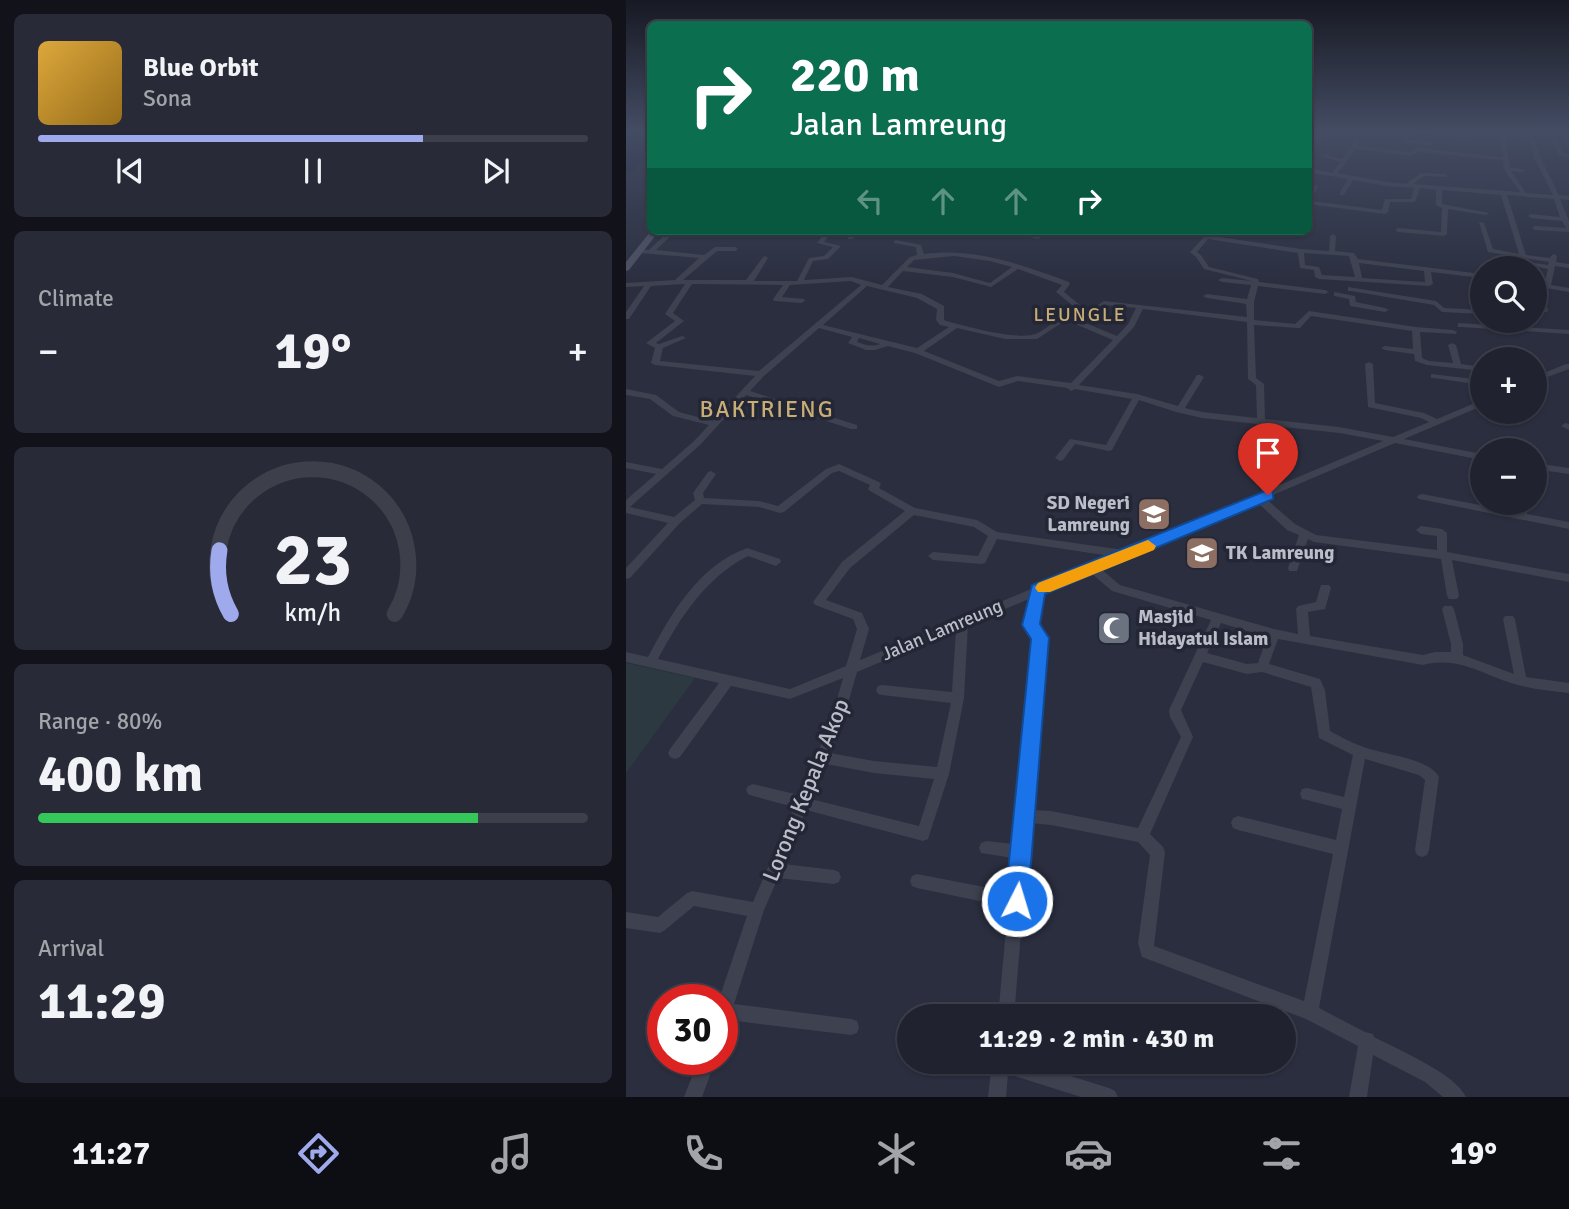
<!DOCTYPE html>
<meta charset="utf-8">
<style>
:root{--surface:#20222f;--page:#282a37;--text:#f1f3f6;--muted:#a2a4aa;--line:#3d3f4b;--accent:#9eaaeb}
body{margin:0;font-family:Signika,sans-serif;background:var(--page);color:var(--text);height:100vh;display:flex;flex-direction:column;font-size:26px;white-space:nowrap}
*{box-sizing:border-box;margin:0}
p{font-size:23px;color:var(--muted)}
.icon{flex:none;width:38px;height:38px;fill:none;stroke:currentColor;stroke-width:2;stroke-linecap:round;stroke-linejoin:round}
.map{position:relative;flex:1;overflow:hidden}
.side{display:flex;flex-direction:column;gap:14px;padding:14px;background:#12131a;width:626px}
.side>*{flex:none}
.top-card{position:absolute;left:21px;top:21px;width:665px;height:214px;border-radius:10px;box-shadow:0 2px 5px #0004,0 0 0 2px var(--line);background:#0b6e4f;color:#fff;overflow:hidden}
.tools{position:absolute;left:844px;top:256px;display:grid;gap:14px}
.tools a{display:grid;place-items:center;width:77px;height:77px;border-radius:50%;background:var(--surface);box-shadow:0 2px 5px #0004,0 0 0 2px var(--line);font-size:35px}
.speed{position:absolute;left:21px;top:984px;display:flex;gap:14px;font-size:35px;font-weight:700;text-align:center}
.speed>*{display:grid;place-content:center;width:91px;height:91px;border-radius:50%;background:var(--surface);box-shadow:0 2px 5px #0004,0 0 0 2px var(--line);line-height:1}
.speed .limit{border:10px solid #d22;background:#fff;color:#111}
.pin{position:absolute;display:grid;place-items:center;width:60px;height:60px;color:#fff;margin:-72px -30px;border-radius:50% 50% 50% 0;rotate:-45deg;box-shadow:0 0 7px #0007}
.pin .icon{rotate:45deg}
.me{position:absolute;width:77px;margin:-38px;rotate:5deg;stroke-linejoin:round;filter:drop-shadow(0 0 5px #0008)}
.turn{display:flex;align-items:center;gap:24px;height:147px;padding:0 28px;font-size:32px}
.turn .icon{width:91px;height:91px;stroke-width:2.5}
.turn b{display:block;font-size:49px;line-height:60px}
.lanes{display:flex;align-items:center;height:66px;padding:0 28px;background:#0003;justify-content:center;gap:35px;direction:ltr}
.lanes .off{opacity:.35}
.big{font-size:52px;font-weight:700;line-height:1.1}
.side .card{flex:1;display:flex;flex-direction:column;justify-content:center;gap:10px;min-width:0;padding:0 24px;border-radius:10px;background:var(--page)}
.side .dial{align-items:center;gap:0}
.dial svg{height:182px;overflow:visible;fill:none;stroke:var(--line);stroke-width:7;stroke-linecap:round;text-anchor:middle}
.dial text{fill:var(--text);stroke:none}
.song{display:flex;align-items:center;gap:21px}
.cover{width:84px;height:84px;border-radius:10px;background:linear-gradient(135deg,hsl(40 70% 55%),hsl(40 70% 35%))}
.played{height:7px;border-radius:4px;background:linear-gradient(90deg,var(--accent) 70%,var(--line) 70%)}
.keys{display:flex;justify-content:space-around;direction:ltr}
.heat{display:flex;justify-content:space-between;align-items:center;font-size:38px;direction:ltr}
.charge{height:10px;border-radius:5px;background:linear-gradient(90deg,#34c759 80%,var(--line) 0)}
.trip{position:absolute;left:271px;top:1004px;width:399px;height:70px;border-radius:35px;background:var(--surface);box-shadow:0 2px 5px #0004,0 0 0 2px var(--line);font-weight:700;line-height:70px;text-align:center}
.menu{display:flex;height:112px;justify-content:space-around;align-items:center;background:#0d0e13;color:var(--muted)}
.menu .icon{width:49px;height:49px}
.menu .current{color:var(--accent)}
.menu b{font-size:32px;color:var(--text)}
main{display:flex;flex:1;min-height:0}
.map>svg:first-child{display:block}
.green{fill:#2c3940}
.water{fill:#1e243c}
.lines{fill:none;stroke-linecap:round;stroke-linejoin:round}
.street{fill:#3e414f;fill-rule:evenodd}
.secondary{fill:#4c5062;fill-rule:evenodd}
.route{fill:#1a73e8;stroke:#114b97;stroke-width:2}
.slow{fill:#f59e0b}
.labels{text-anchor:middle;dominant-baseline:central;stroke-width:7;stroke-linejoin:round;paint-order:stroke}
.far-quarter-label{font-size:19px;letter-spacing:2px;fill:#c9ad76;stroke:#232635}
.poi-label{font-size:19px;font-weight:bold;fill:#bbbdc9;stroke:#232635;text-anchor:start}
.street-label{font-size:19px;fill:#bbbdc9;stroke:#232635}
.quarter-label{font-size:23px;letter-spacing:2px;fill:#c9ad76;stroke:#232635}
.near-street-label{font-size:23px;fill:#bbbdc9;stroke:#232635}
</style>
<main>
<section class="side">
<div class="card">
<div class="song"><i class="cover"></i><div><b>Blue Orbit</b><p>Sona</p></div></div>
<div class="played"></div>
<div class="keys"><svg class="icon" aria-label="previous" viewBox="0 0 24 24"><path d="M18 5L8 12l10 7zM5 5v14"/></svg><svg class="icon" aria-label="pause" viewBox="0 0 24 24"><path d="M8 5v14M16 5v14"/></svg><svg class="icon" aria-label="next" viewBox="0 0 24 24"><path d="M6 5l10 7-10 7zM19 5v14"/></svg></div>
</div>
<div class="card"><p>Climate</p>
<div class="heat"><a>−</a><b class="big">19°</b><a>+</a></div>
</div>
<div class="card dial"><svg viewBox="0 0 100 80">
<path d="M14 69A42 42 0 1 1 86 69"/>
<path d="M14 69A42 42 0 0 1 9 41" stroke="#9eaaeb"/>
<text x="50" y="56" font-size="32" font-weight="700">23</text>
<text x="50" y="72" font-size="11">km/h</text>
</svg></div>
<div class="card"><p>Range · 80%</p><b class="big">400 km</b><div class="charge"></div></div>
<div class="card"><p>Arrival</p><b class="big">11:29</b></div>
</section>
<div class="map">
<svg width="943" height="1097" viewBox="0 0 943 1097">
<rect width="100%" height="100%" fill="#2a2e3f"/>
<path class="green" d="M0,663L69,678L0,773Z"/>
<path class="water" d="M11,131H24V157L0,175V137Z"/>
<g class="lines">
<path class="street" d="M732,131H737L731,146L783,152L792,148L877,157L874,132L908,138L914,157L933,195L943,196V200L934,199L943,221V232L909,230L906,228L909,226L940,228L936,221L905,218L902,216L905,214L934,217L928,199L881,195L900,255L924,258L926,255L928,254L931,256L930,262L943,264V268L929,266L925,285L943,288V292L908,286V282L918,284L922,269L899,264L902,262L922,265L923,262L862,252L853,222L858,223L867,249L893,254L875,195L816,190V204L863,213L860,215L822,209L821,234L818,236L772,232L769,230L772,228L815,232L816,208L810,205V190L794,188L789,202H764L762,212L759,214L682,204V194L685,187H682V183L692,186L685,201L756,210L759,199H785L788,188L761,186L727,180L718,195H714L713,194L722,179L682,172V168L706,173L714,162L694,156L697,154L716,159L725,147ZM879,135L904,140L908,157L927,195L900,193L885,171L896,172L899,170L884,167ZM729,149L784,156L793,152L877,160L878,169L894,192L787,184L798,176L820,177L821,176L818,174L795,173L780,184L761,182L711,173L719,164L721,163V161Z
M784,131H797L846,137L843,139L788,133L784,140L806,143L804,146L779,142Z
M921,131L938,132L943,141H939L934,134H927L937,153L943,154V158L933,155Z
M682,136L700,139L697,141L682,139Z
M43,231H50L30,250L78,255L89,247H109L112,249L109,251H91L57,280H120L137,257L139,256L142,258L128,281H171L183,258L198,256L207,247L191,243L200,231H206L198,242L215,246L202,259L187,261L178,280L226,277L256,285L284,257L291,255L290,247L268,243V241L270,240L295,245L298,254C349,247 396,265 443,282L444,284L438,292L454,305L444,316L450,319L478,301L621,317L620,304L581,298L577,296L581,294L621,299L625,285L596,282L592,280L596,278L626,281L578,269L570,257L564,252L580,235L675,249L703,251L704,236L707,234L710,236L709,251L728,253L732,259L856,274V278L805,272L807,284L803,286L693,279L689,277L688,270L674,268L672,253L582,239L571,252L575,255L583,267L632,279L633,282L699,290L703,292L699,294L632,286L628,302V320L669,324L683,311L790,327L827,330L831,332L830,334L794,332L796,358L803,361L827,363L822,345L826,343L830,345L835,364L856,367V371L801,365L789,361L788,354L759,350L755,348L759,346L787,349L786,331L685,316L674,328H671L628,325L630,378L638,384L639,419L713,427L767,437L803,422L795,418L742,407L739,364L743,362L747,364L749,403L798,413L811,419L856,400V406L778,439L856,454V460L769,443L647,495L645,497L639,498L669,524L690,535L811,550V536L795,534L790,530L795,526L816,529L821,533V552L943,574V582L826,560L833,596L831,599H823L821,596L815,559L688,542L682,539L672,568L671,571H663L662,568L673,535L661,530L631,502L475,569L494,585L648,629L672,634L670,609L672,606L690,602L695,585H703L705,588L699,609L682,612L684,636L797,655L809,652H825V644L816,609L818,606H826L828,609L837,644V655L888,674L877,619L879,616H887L889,619L900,677L943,683V693C924,691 905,689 888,684C855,674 833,656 797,665L652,639L643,664L694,679L699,690L704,731C714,736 724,742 735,746C756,755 802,757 813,777L803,850L801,855L796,857L791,855L789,850L799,780L793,775L739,759L693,1008L739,1032L747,1034L748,1037C771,1049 830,1074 840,1097H817L799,1082L747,1055L741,1097H723L732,1046L680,1019L516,957L512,943L524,855L512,842L425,825L404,823L388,1017H372L382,907L291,888L286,886L284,881L286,876L291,874L384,892L387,858L355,853L353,848L355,843L360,841L388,844L408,639L399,625L405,598L342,625L338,698L323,774L302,839L297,841L180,810L158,864L208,870L213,872L215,877L213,882L208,884L152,878L138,910L108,1004L225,1019L231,1021L233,1027L231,1033L225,1035L102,1020L96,1023V999H93L121,916L68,906L39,930L34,933L0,928V912L32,917L61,893L66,891L127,902L168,807L127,796L122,794L120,790L122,786L127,784L173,795L204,724L217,678L164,699L105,686L54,757L49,759L44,757L42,753L44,749L93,683L0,662V652L22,657C45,614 72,566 121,548L154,559L155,562L150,566L122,556C79,578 54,618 32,659L164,689L220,666L231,629L227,619L189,605L187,602L216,562L279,511L244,491L242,489L244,485L213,471L206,473L158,512L154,513L133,507L76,504L54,523L4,578L0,579V568L42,523L0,513V500L30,474L0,468V462L36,469L68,441L83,425L47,416L24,399L0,395V389L30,395L53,412L87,421L129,376L29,365L25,363L29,348L20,343L49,321L39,314L59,284L25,286L3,319H0V312L18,286L0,287V283L49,280L73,258L14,253L11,251L14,249L23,250ZM678,253L723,256L729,277L696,275L693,267L679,265ZM328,256L364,261L386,267L364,283L327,273L281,267L288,260ZM733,263L798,271L799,282L736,278ZM392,269L436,285L430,292L446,305C436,316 424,326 412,333C394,342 340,326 320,321L318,320V306L296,294L262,287L277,271L327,277L365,287ZM225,281L235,285L133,371L34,361L37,348L60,338L56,336L33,344L30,343L58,321L47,313L66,284L157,285L147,299L148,301L175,303L179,301L178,299L156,297L164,285ZM241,286L291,298L311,309L310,320L314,325L323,327L291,348L197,325ZM480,305L510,308L502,324L491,336L457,322ZM517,309L621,322L622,379L630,385L631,418L576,412L559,408L578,377L574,375H571L552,406L511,394L453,385L508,327ZM440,320L487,340L445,383L391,376L373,381L298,351L331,328L379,339H411ZM193,328L226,337L222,343L240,350H249L262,346L289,353L373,387L392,381L441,388L445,391L449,389L506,399L480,445L444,439L429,458L434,461L437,460L449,444L483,451L486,450L513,400L550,412L576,418L631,424L632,482L636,492L498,550L371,532L351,520L289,508L253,488L255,484L253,482L213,464L200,469L152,506L133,501L78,498L77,493L90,474L85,471L82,472L67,493L69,500L48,517L4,507L74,445L120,395L225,429H231V425L124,391L138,376ZM233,338L254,344C246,347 239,345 231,342ZM640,425L713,433L757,441L644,489L642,482ZM288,515L348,527L362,536L352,556L307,552L302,556L307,560L355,564L359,563L371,539L484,556L338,617L332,618L331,620L234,660L243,629L236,613L200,600L224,568ZM465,573L486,591L585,620L543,710L544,717L555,737L512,828L425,811L406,810L420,638L411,624L417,593ZM595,623L641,637L632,663L621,664L581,653ZM330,630L326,692L256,685L252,686L250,690L252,694L256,695L325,703L311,767L248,761L204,753L216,724L231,672ZM577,662L621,674L636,672L685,687L693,738L727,755L718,797L681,788L676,789L674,794L676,799L681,800L716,809L710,840L612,816L607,818L605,823L607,828L612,830L707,854L678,1001L528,946L539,852L537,847L524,834L567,737L555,710ZM200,764L248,773L308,779L293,826L185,799Z
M149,231H155L149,237L146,235Z
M231,231H238L226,239H222V237Z
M343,231H372L362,236Z
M379,231H392L411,235L416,231H423L412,239Z
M438,231L466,233L469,231H477L467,237Z
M856,264L873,268L854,267L853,266Z
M722,287L810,301L818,308L856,310V314L816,312L808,305L725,291H722Z
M708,292L729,296L730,302L759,308L763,310L759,312L724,306L723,299L708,296Z
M908,297L919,299L922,310L921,312H915L913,302L908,301Z
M832,323L943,330V334L835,327H832Z
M940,364H943V369L908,382V377Z
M805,374L856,380V385L808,378H805Z
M939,423L943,424V430L935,426Z
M908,463L943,468V474L908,469Z
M796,494L891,512V502H901V514L943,522V529L793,499L791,497L793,495Z
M73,1059H90L76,1097H58Z
M366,1062H400L483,1088L489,1091L492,1097H455L382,1074L380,1097H362Z"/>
<path class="secondary" d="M25,231H33L3,270L0,271V262Z"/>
</g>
<linearGradient id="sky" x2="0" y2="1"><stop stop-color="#171923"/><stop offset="0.46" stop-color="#444c63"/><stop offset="1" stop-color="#444c63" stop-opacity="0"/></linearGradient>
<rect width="943" height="284" fill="url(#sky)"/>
<path class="route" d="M642,490L647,492V499L419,594L414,624L423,638L402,901L399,909L391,913L383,909L379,901L405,639L396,625L406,585Z"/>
<path class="slow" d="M522,540L530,546L528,550L424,592H412L409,588L412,583Z"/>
<defs>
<g id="school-square" transform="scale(1.75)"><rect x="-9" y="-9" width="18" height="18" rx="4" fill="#8d6e63" stroke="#232635"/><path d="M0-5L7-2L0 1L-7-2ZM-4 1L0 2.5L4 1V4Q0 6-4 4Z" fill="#fff"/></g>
<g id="mosque-square" transform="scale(1.75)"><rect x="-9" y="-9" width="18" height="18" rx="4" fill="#6b7280" stroke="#232635"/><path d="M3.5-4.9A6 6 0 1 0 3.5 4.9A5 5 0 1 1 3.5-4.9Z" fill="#fff"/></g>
</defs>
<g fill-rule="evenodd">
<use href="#school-square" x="528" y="514"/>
<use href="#school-square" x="576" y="553"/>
<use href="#mosque-square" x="488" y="628"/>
</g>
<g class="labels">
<g class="far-quarter-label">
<text x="454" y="315">LEUNGLE</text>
</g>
<g class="poi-label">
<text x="504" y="503" text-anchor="end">SD Negeri<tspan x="504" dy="22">Lamreung</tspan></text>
<text x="600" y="553">TK Lamreung</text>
<text x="512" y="617">Masjid<tspan x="512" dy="22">Hidayatul Islam</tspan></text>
</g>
<g class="street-label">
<text transform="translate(316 630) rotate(-23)">Jalan Lamreung</text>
</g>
<g class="quarter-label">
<text x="141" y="409">BAKTRIENG</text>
</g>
<g class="near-street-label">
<text transform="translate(180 790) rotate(-68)">Lorong Kepala Akop</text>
</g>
</g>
</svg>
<div class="tools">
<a><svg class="icon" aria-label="search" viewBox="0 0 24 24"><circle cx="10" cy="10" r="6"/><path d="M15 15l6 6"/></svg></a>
<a>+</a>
<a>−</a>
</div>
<div class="speed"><div class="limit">30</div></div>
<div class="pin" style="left:642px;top:495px;background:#d93025"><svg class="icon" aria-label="arrive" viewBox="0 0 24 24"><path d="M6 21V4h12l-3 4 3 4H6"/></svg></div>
<svg class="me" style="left:391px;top:901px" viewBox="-20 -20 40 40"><circle r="17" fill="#1a73e8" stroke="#fff" stroke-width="3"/><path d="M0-11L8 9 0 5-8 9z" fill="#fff"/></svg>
<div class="trip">11:29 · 2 min · 430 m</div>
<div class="top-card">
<div class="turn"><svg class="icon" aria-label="right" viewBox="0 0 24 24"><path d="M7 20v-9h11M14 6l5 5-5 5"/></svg><div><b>220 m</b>Jalan Lamreung</div></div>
<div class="lanes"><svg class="icon off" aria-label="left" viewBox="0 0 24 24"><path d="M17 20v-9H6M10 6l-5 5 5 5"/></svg><svg class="icon off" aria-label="ahead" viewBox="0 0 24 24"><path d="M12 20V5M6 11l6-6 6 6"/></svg><svg class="icon off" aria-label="ahead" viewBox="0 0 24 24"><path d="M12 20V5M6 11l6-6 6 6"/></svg><svg class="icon" aria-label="right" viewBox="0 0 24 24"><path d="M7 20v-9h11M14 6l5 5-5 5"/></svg></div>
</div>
</div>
</main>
<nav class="menu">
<b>11:27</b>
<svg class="icon current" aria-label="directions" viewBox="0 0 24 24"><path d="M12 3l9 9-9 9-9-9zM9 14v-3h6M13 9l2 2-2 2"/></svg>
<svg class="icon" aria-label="music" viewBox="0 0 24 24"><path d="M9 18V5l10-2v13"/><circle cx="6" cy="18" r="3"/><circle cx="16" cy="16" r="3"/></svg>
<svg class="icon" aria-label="phone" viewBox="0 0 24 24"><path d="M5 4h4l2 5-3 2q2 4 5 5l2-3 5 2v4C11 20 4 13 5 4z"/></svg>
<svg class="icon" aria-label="climate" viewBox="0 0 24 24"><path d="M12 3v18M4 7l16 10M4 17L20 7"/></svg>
<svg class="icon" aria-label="car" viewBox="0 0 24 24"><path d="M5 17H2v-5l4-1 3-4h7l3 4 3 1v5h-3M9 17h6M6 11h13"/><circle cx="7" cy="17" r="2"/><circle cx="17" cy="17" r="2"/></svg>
<svg class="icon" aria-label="filters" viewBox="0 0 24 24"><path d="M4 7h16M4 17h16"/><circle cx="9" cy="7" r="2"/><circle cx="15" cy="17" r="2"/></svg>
<b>19°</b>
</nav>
